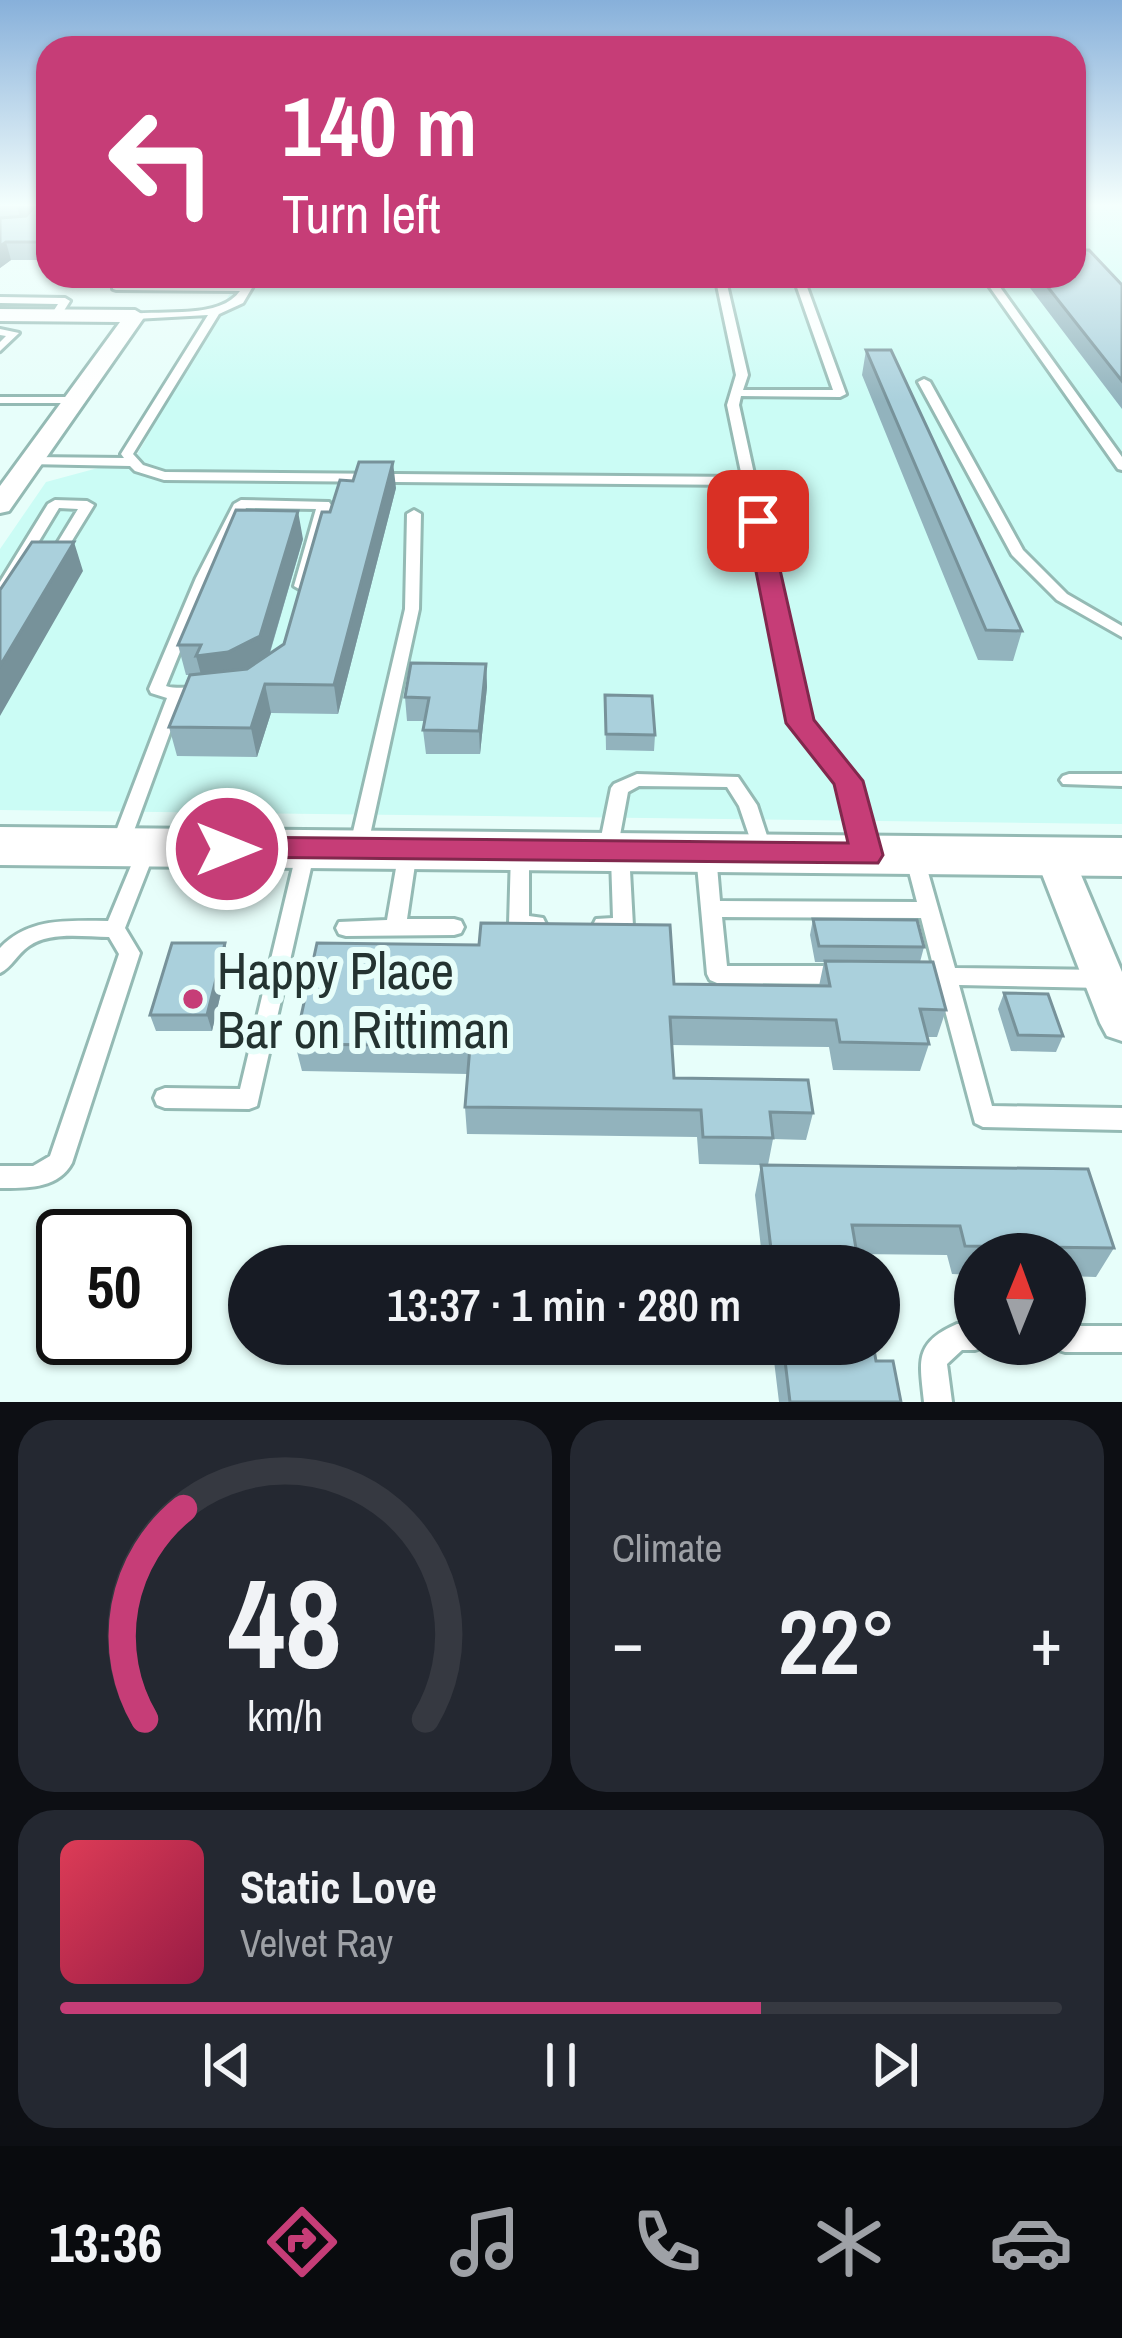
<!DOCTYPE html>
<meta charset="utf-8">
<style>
:root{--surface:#171b24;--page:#242831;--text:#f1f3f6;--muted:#9ea1a6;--line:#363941;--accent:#c63d77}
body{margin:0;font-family:"Archivo Narrow",sans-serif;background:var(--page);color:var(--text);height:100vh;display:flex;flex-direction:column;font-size:45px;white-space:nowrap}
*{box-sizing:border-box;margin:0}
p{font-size:39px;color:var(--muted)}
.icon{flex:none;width:66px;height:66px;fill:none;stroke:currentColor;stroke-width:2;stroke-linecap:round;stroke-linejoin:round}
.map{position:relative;height:1402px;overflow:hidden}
.details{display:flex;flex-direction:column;gap:18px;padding:18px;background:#0d0f14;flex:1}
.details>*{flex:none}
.guide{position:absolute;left:36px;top:36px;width:1050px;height:252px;border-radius:36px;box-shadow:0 3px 9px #0004;background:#c63d77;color:#fff;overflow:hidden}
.needle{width:78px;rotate:1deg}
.controls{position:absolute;left:954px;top:1233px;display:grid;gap:24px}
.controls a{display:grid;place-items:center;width:132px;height:132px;border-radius:50%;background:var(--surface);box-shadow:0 3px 9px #0004;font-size:60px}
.speed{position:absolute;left:36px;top:1209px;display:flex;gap:24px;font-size:60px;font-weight:700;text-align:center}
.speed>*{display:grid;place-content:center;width:156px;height:156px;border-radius:50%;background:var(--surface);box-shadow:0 3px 9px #0004;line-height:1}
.speed .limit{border:6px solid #111;border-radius:18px;background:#fff;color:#111}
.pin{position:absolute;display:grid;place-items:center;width:102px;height:102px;color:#fff;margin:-51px;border-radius:24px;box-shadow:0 6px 18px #0006}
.me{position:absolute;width:132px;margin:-66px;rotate:90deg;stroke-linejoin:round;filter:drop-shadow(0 0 9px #0008)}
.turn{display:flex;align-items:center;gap:42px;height:252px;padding:0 48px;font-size:54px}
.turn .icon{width:156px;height:156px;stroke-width:2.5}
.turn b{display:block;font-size:84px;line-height:102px}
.big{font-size:90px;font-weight:600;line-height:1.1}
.details .card{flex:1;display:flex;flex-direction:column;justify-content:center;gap:18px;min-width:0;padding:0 42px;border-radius:36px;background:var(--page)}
.details .dial{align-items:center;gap:0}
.dial svg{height:312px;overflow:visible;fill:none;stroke:var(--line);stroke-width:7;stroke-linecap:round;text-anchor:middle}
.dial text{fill:var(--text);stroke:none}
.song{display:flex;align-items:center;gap:36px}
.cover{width:144px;height:144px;border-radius:18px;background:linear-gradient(135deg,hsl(350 70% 55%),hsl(340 70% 35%))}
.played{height:12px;border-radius:6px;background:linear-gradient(90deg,var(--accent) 70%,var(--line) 70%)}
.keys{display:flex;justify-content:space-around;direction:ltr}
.heat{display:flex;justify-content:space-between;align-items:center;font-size:66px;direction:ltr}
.details .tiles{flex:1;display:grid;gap:18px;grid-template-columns:1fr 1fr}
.card:last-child{grid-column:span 2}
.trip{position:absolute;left:228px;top:1245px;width:672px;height:120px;border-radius:60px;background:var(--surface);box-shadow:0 3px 9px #0004;font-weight:600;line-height:120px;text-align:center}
.tabs{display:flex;height:192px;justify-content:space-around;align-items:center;background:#090b0e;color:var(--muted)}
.tabs .icon{width:84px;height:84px}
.tabs .active{color:var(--accent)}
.tabs b{font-size:54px;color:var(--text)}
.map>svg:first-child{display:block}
.built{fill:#cbfcf5}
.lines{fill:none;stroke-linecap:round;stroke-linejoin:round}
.service-casing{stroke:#94bab4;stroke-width:6}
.minor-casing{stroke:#94bab4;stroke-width:6}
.secondary-casing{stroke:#94bab4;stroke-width:6}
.service{fill:#fff;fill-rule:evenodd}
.minor{fill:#fff;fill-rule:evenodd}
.secondary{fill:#fff;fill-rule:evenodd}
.wall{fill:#92b3bd}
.shaded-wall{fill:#77929a}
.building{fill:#aad0dc;stroke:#77929a;stroke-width:3}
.route{fill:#c63d77;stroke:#81284d;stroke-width:3}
.poi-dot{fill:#c63d77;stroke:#e7fefa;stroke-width:4.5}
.labels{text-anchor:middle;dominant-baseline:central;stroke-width:12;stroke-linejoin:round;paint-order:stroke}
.near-poi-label{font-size:51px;fill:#243331;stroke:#e7fefa;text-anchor:start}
</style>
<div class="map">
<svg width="1122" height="1402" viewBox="0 0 1122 1402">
<rect width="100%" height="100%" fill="#e7fefa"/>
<path class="built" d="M1074,206H1122V824L0,810V549L46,482L135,458L240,276H1074Z"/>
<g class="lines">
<g class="service-casing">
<path id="service" d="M249,276H259L243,303L219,314L133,454L143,465L165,472L742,477L727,405L736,375L715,276H725L748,375L743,390H833L793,276H803L846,394L840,397L741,396L739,405L808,722L857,781L877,854L874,859H860L840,783L792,723L743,485L164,480L135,471L130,466L27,464L25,461L31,457L124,458L121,454L208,315L135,319L131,318V314C163,310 221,319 240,291L116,290L113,289V285H244Z
M982,276H992L1122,457V470L1118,469Z
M0,297L65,298L70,301L60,317L56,318L51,315L58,304L0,303Z
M0,329L19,333L0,351V342L6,336L0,335Z
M924,379L930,382L1023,550L1067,594L1122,626V637L1057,600L1012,555L918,382Z
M0,397H74L80,400L74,403H0Z
M55,500L87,501L94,505L62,557H43L41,554L43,551L53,550L78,509L59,508L7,594L0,598V582L48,504Z
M241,500L329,502L331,505L308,586L301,590L294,586L316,509L246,508L210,578L166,686C181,691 201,683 212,693L204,698L182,700L128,847L126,852H112L110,847L167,698L151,693L149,689L196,578L234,504Z
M414,510L421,514L419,609L367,849L365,854H351L349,849L405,609L407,514Z
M637,774L738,777L757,805L772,851L770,856H756L739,806L727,787L639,786L628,792L618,846L627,847L629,852L633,926L630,932C619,935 607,934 596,931L593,925L596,919L613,918L611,858L600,857L598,852L611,788L614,784Z
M1069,774H1122V786L1063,784L1060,780L1063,776Z
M147,842L154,844L156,849L125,928L140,953L72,1163C58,1189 27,1188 0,1188V1166H33L50,1156L119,954L109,937C84,937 51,931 29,946C17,954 12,967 0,973V948C29,917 69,921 108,921L138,849L140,844Z
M306,843L313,845L315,850L257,1106L249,1109L165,1108L157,1105L154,1098L157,1091L165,1088L240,1089L297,850L299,845Z
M408,844L415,846L417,851L407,919H454L461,921L464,927L461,933L454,935L346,936L339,934L336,928L339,922L387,920L399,851L401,846Z
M520,846L527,848L529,853V916L543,918L546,924L543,930C533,933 522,933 512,930L509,924L511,853L513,848Z
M706,847L713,849L716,854L720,901L917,902L905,856L908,851L915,849L922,851L955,968L1103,970L1110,973L1114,979L1110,985L1103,988L959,985L992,1106L1122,1108V1130L983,1127L975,1123L938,984L932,982L929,976L934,969L921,918L722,917L727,966H842L849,969L852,975L849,981L842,984L717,983L710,980L707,974L696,854L699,849Z
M957,1324H975V1344H986L985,1347L975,1350H962L947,1364L952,1402H924C920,1362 913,1343 957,1324Z
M1065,1326H1122V1352H1065L1055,1349L1054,1344H1065Z"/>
</g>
<g class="minor-casing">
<path id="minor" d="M0,309L135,310L145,316L9,511L0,513V486L120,322L0,321Z
M1054,842L1067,846L1073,856L1122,972V1041L1107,1036L1100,1023L1035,856L1041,846Z"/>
</g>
<g class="secondary-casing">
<path id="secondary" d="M0,827L1122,838V876L0,865Z"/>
</g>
<use href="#service" class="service"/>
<use href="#minor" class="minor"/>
<use href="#secondary" class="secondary"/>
</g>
<path class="wall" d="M0,206H48V260H11L0,268Z
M1021,276H1074L1122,285V409Z
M866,350L1022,631L1013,661L978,660L862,375Z
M396,488L338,714L271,713L257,757L177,756L169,727L197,675H186L178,645L303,539L270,653L284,644L330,512Z
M486,664L487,687L480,754H426L423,730L425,721H407L405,697Z
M605,695L655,735L654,751L606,750Z
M813,919L924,947L920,962L946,1010L937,1037H927L929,1044L920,1071L833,1070L829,1047L671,1045L674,1078L813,1113L806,1140L773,1139L768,1165L1114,1248L1096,1277L1065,1276V1254H975V1275L952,1274L947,1255L857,1254L859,1266H763L755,1195L761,1165L699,1164L697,1137L467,1134L465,1107L468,1074L302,1071L295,1044L674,984L819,986L824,962H815L810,935Z
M229,959L212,1031H156L150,1015Z
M1004,993L1063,1036L1056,1052L1011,1051L998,1009Z
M772,1344H873L876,1361L901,1402H779Z"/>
<path class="shaded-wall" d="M17,206H34V208L21,220Z
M6,242L11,260L0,268V246Z
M393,462L396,488L338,714L334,685Z
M298,511L303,539L266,665L204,686L196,656Z
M74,542L83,571L0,716V666Z
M486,664L487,687L480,754L479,731Z
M265,684L271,713L257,757L251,728Z
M225,943L229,959L212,1031L207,1015Z"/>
<path class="building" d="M35,206H48V242H6L0,246V218L26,216Z
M1074,250H1089L1122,285V381L1039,276H1074Z
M866,350H891L1022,631L986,630Z
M359,462H393L334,685L265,684L251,728L169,727L190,675L247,669L284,644L322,512H330L340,480L353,481Z
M236,510L298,511L260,636L228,652L196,656L201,645H178Z
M32,542H74L0,666V590Z
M411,663L486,664L479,731L423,730L429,698L405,697Z
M605,695L652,696L655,735L606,734Z
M813,919L917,920L924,947L819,946Z
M481,923L670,925L674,984L830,986L825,961L933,962L946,1010L920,1009L929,1044L840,1042L836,1020L670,1017L674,1078L808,1080L813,1113L770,1112L773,1138L703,1137L701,1110L465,1107L470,1046L295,1044L317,943L479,945Z
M172,943H225L207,1015H150Z
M1004,993L1048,994L1063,1036L1018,1035Z
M761,1165L1088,1169L1114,1248L965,1246L960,1226L852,1225L859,1266H773Z
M783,1344H873L876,1361H893L901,1402H790Z"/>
<linearGradient id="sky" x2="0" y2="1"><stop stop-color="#87b0da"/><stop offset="0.51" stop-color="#f4fffd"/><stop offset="1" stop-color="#f4fffd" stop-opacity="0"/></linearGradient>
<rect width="1122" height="402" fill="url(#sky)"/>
<path class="route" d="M758,515L769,521L814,720L863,781L883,855L878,863L216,857L211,849L216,841L227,837L848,843L834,784L786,723L746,521Z"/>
<circle class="poi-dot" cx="193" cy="999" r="12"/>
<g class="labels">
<g class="near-poi-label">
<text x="217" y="970">Happy Place<tspan x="217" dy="59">Bar on Rittiman</tspan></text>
</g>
</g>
</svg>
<div class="controls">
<a><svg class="needle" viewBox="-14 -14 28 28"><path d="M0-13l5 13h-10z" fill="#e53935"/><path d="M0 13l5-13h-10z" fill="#9ea1a6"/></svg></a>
</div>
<div class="speed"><div class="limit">50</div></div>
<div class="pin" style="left:758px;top:521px;background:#d93025"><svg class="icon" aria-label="arrive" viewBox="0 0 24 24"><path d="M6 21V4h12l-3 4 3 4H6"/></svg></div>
<svg class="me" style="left:227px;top:849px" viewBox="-20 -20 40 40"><circle r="17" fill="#c63d77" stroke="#fff" stroke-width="3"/><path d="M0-11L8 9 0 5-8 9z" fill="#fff"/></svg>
<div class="trip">13:37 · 1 min · 280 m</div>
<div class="guide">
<div class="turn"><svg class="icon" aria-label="left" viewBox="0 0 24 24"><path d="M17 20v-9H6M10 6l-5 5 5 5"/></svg><div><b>140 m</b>Turn left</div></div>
</div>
</div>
<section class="details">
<div class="tiles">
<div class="card dial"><svg viewBox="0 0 100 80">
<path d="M14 69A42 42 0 1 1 86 69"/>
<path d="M14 69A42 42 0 0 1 24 15" stroke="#c63d77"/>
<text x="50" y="56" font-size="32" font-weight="700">48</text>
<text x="50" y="72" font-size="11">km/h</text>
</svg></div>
<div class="card"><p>Climate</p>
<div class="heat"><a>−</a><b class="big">22°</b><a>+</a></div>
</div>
<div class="card">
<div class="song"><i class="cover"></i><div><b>Static Love</b><p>Velvet Ray</p></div></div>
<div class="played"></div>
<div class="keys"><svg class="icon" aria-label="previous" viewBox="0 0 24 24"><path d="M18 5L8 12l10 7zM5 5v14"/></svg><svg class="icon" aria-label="pause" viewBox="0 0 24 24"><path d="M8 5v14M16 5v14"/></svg><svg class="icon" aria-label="next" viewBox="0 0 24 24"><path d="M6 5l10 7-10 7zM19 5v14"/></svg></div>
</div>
</div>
</section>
<nav class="tabs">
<b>13:36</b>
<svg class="icon active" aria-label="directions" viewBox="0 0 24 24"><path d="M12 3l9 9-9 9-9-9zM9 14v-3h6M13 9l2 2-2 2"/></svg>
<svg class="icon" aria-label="music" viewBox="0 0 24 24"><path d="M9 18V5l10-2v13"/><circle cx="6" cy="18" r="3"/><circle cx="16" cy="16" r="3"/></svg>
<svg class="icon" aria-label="phone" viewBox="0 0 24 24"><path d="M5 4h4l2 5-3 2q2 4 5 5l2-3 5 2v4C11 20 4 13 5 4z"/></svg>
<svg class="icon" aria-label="climate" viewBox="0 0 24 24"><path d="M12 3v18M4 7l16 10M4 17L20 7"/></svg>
<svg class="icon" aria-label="car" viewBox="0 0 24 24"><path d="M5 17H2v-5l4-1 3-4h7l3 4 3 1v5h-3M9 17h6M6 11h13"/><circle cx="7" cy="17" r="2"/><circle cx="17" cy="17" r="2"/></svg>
</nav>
